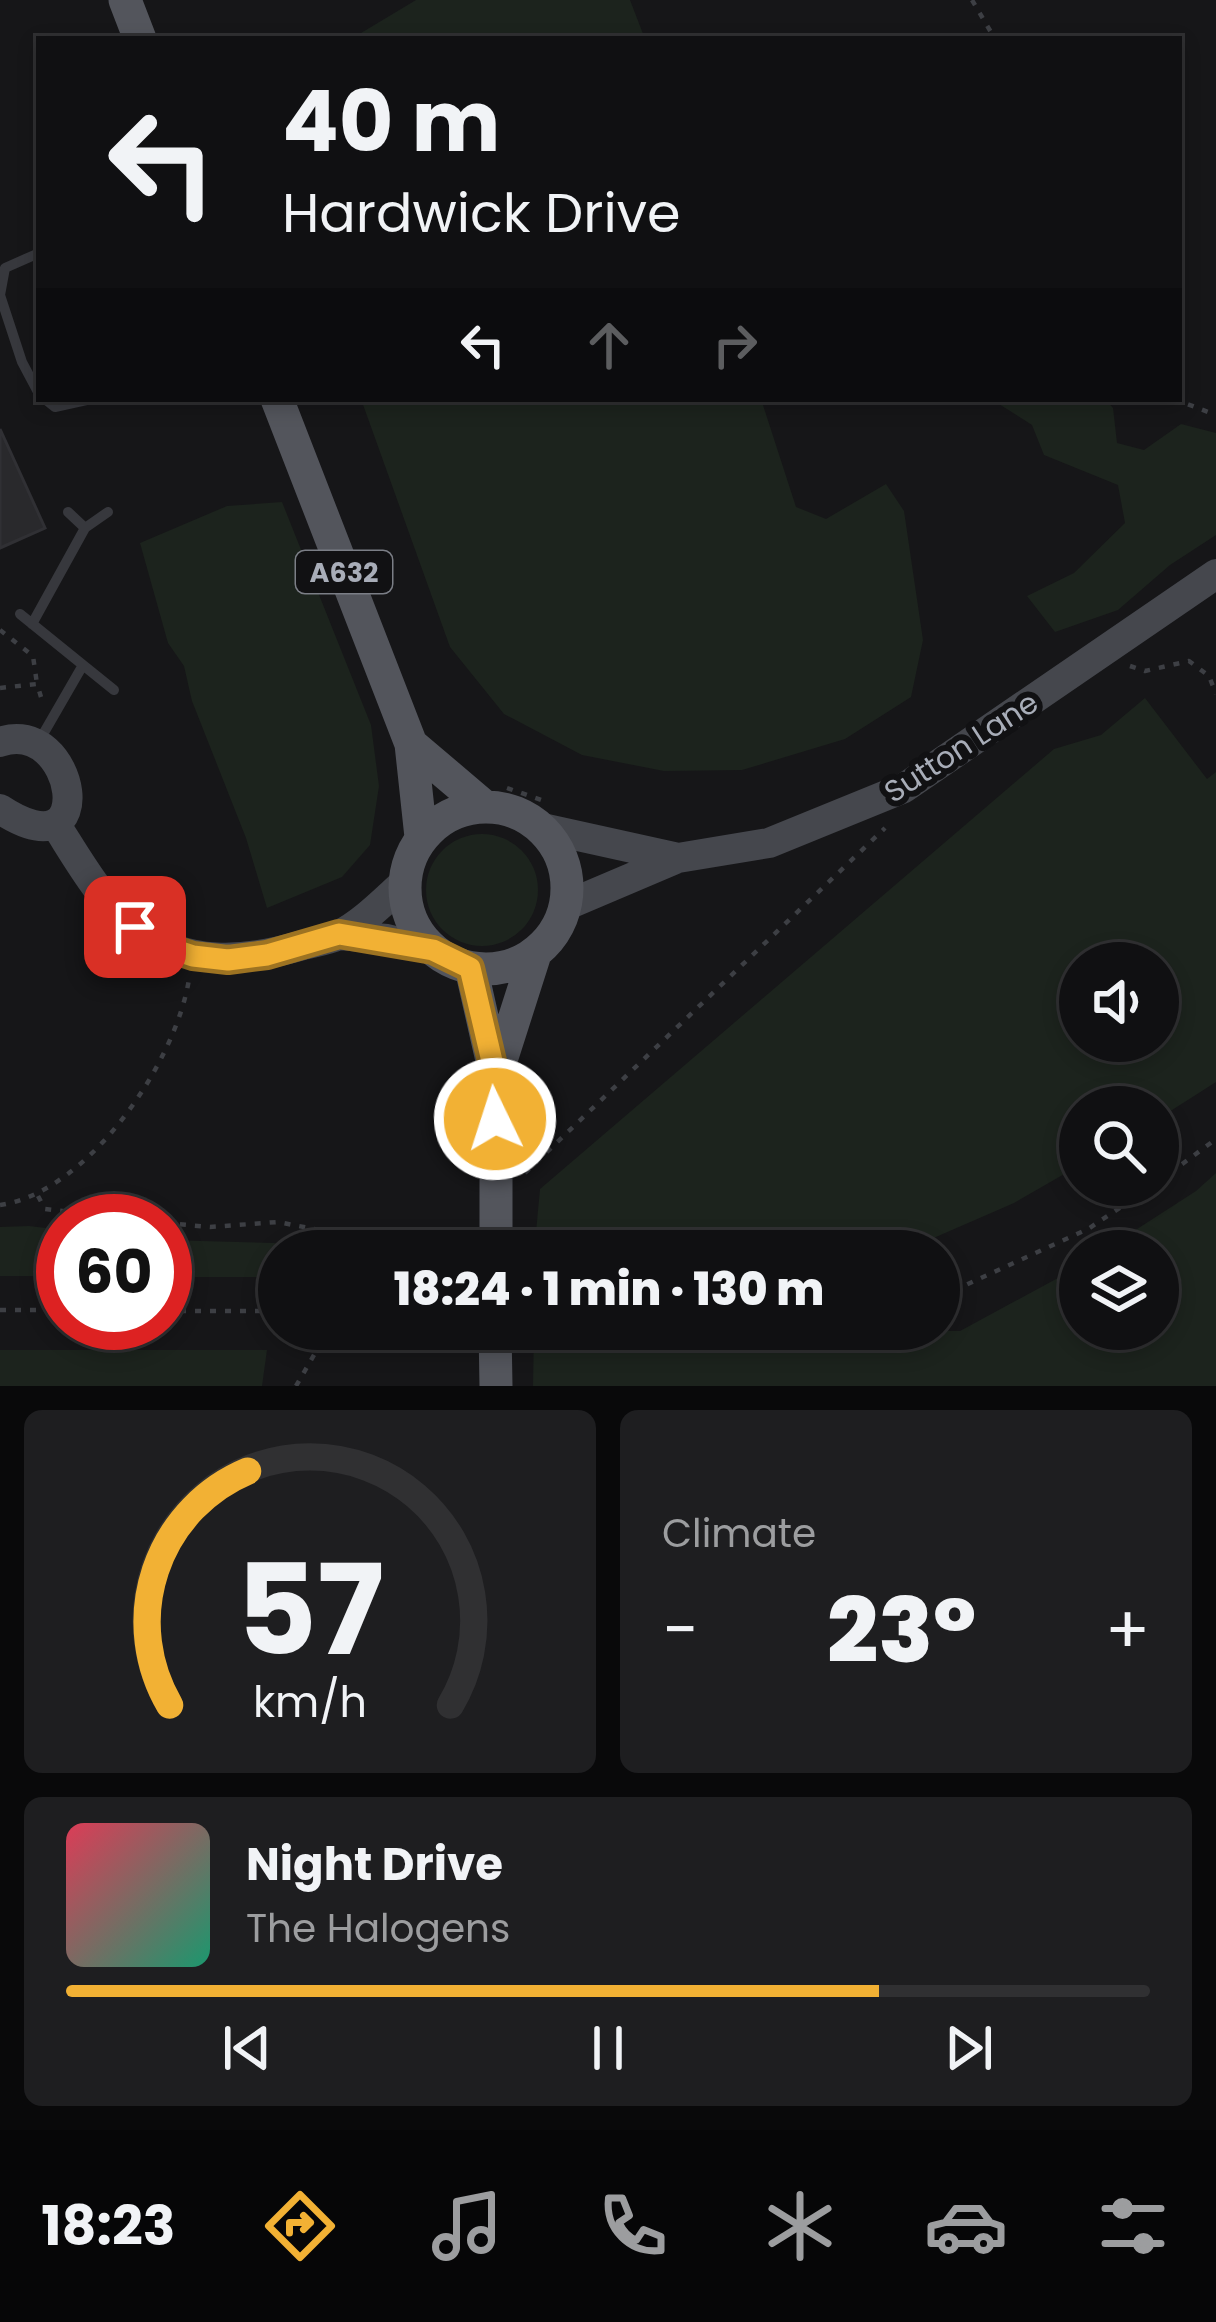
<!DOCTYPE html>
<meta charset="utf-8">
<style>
:root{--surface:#101012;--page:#1e1e20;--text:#f1f3f6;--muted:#9c9d9f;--line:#303032;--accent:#f2b134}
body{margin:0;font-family:Poppins,sans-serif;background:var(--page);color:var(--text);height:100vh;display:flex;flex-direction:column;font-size:45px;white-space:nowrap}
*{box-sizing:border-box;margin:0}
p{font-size:39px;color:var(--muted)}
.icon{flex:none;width:66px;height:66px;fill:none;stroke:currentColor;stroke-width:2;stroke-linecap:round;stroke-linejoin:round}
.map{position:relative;height:1386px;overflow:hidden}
.panel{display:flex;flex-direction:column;gap:24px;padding:24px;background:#09090a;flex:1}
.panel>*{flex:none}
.banner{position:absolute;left:36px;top:36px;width:1146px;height:366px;border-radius:0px;box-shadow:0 6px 18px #0003,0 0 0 3px var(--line);background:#101012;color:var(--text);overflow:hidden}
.controls{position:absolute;left:1059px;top:942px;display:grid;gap:24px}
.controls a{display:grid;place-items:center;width:120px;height:120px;border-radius:50%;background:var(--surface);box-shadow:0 6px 18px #0003,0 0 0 3px var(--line);font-size:60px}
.speed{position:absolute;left:36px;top:1194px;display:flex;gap:24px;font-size:60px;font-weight:700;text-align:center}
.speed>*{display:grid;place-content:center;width:156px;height:156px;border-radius:50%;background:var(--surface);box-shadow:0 6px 18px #0003,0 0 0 3px var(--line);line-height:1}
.speed .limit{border:18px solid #d22;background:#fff;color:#111}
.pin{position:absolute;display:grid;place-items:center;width:102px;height:102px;color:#fff;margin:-51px;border-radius:24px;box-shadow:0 6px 18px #0006}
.me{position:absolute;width:132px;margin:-66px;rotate:356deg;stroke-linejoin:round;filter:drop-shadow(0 0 9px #0008)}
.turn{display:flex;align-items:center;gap:42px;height:252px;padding:0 48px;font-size:54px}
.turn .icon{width:156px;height:156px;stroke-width:2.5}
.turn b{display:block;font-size:84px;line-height:102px}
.lanes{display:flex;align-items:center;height:114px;padding:0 48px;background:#0003;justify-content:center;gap:60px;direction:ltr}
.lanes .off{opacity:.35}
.big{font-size:90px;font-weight:800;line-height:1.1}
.panel .tile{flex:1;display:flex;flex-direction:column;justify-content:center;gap:18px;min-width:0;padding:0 42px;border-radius:18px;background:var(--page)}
.panel .dial{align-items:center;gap:0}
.dial svg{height:312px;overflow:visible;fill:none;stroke:var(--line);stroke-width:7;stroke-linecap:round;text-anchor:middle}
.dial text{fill:var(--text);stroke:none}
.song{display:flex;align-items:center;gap:36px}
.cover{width:144px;height:144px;border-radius:18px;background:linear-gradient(135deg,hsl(350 70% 55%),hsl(160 70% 35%))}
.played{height:12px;border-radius:6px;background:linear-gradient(90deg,var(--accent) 75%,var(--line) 75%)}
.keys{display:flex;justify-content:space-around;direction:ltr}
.heat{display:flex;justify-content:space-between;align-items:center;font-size:66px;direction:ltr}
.panel .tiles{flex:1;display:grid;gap:24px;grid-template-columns:1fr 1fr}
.tile:last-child{grid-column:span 2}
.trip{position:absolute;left:258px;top:1230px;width:702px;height:120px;border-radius:60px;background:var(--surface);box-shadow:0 6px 18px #0003,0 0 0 3px var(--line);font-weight:800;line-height:120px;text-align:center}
.tabs{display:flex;height:192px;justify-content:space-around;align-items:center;background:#060607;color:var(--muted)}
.tabs .icon{width:84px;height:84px}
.tabs .current{color:var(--accent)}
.tabs b{font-size:54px;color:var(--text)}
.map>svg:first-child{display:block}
.green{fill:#1c231d;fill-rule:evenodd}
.building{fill:#29292c;stroke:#303034;stroke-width:3}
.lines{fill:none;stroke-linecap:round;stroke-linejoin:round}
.path{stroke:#3d3f44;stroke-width:4.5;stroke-dasharray:6 9;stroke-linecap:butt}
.lane{stroke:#37383d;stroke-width:10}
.secondary{stroke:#45474d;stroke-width:30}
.primary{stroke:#53555c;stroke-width:33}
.route-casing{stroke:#9d7322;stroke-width:30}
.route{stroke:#f2b134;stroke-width:21}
.labels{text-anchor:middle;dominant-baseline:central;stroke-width:12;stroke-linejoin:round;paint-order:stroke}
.shield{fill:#111113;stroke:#7b7e86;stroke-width:3}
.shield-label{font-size:27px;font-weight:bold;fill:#a8adb8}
.street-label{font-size:30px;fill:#a8adb8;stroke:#111113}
</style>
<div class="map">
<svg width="1216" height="1386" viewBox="0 0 1216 1386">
<rect width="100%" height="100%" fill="#161618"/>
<path class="green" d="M416,0H630L645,39H351Z
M361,399H761L796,507L826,519L886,484L904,511L923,640L911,697L845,739L742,770L664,771L582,755L504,714L450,647Z
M991,399H1105L1113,408L1117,443L1144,450L1181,424L1216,433V535L1170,565L1118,610L1055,632L1027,596L1074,573L1125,523L1118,485L1044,455L1032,425Z
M282,502L371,725L379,786L370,845L342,877L267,908L246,838L192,701L184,666L168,643L140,543L227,506Z
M1145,698L1207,779L1216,772V1082L1158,1119V1107H1080V1165L1014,1203L929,1240L870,1251H637V1242L535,1243L540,1189L1054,749L1101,735ZM1158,963V1041H1080V963Z
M426 890a56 56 0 1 1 112 0a56 56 0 1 1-112 0Z
M1216,1173V1386H533L534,1329L960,1331L1080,1266V1329H1158V1251H1103L1196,1191Z
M29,1226L63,1230V1276H0V1227Z
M165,1240L274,1243L302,1251H279V1274L275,1277H165Z
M0,1350H267L262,1386H0Z"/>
<path class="building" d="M0,429L45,528L0,548Z"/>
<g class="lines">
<path class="path" d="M972,0L995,39
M1174,399L1216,415
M0,630L33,656L37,684
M1130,666L1145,671L1189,661L1209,676L1216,694
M0,688L37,684L41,697
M507,788L541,800
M525,1173L885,828
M1158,1182L1216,1139
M38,1196L45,1209L143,1221
M0,1205C89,1192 176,1062 189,979
M165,1223L210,1227L278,1222L360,1238L402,1242L467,1240
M358,1251L360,1238
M939,1294L957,1289L1088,1229L1154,1185
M0,1310H63
M165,1311H279
M296,1386L329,1329"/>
<path class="lane" d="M39,253L5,268L0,295L22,362L39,394
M45,399L55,407L91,399
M85,528L108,512
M20,614L83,665
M32,624L85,528L68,512
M38,743L83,665L114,690"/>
<path class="secondary" d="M0,742C75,715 104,878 0,809
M56,825C79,861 101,901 135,928C186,967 245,962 303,945C315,942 328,940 339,935C363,923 385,900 404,883
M542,828L678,858
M565,906L678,858L769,843L904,788L1216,574
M339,935L387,939L433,950"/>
<path class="primary" d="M125,0L140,39
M277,399L411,744L421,837
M411,744L484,806
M405 888a81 81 0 1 1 162 0a81 81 0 1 1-162 0Z
M471,968L496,1078V1251
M496,1076L535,954
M495,1329L496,1386"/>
</g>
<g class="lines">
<g class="route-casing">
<path id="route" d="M135,927L169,948L193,956L228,960L267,955L339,934L433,950L470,968L496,1078L495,1119"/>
</g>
<use href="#route" class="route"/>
</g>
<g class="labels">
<rect class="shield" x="296" y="551" width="96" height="42" rx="9"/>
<g class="shield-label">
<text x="344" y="572">A632</text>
</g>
<g class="street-label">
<text transform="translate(961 747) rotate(-33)">Sutton Lane</text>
</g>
</g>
</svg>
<div class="controls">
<a><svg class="icon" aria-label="sound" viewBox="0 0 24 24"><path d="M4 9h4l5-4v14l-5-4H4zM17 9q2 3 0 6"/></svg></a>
<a><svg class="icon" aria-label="search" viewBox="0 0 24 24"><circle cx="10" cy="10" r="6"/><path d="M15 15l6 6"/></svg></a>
<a><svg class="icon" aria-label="layers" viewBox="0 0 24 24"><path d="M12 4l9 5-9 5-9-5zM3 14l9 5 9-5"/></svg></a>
</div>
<div class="speed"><div class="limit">60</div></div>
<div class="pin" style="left:135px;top:927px;background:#d93025"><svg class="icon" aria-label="arrive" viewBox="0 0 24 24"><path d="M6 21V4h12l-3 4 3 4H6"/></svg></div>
<svg class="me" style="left:495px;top:1119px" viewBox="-20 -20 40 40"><circle r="17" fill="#f2b134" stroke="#fff" stroke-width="3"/><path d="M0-11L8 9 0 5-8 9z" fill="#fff"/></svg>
<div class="trip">18:24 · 1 min · 130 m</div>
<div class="banner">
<div class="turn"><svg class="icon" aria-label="left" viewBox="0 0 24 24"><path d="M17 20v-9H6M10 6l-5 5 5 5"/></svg><div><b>40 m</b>Hardwick Drive</div></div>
<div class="lanes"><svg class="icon" aria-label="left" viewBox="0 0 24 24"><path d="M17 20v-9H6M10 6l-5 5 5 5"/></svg><svg class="icon off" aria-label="ahead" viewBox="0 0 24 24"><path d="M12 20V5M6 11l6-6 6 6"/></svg><svg class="icon off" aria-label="right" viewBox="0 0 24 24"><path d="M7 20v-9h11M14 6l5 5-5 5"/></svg></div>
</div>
</div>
<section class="panel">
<div class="tiles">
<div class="tile dial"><svg viewBox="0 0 100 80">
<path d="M14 69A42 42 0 1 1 86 69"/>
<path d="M14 69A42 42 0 0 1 34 9" stroke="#f2b134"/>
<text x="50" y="56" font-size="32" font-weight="700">57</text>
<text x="50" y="72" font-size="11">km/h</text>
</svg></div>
<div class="tile"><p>Climate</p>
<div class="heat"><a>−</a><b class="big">23°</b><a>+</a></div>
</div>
<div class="tile">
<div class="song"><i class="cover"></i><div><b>Night Drive</b><p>The Halogens</p></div></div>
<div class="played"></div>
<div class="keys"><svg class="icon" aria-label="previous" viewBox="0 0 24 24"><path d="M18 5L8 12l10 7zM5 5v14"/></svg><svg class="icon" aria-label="pause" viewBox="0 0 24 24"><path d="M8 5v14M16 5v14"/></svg><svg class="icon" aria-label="next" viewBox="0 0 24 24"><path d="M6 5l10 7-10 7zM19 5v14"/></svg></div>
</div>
</div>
</section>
<nav class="tabs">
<b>18:23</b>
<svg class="icon current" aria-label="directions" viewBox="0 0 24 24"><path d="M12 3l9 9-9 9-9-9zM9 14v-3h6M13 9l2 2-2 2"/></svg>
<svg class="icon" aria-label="music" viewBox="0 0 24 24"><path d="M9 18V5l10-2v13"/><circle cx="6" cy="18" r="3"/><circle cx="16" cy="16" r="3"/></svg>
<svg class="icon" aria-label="phone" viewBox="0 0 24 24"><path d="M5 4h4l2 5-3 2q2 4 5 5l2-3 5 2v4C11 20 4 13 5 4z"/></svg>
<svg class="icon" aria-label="climate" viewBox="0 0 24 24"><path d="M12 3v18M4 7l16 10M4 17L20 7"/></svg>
<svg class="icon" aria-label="car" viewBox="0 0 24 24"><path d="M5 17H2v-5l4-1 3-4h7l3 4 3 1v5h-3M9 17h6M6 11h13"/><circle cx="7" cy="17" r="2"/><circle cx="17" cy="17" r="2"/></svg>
<svg class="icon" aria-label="filters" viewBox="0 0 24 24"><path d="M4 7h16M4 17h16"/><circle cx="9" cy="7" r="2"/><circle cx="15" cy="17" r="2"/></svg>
</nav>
